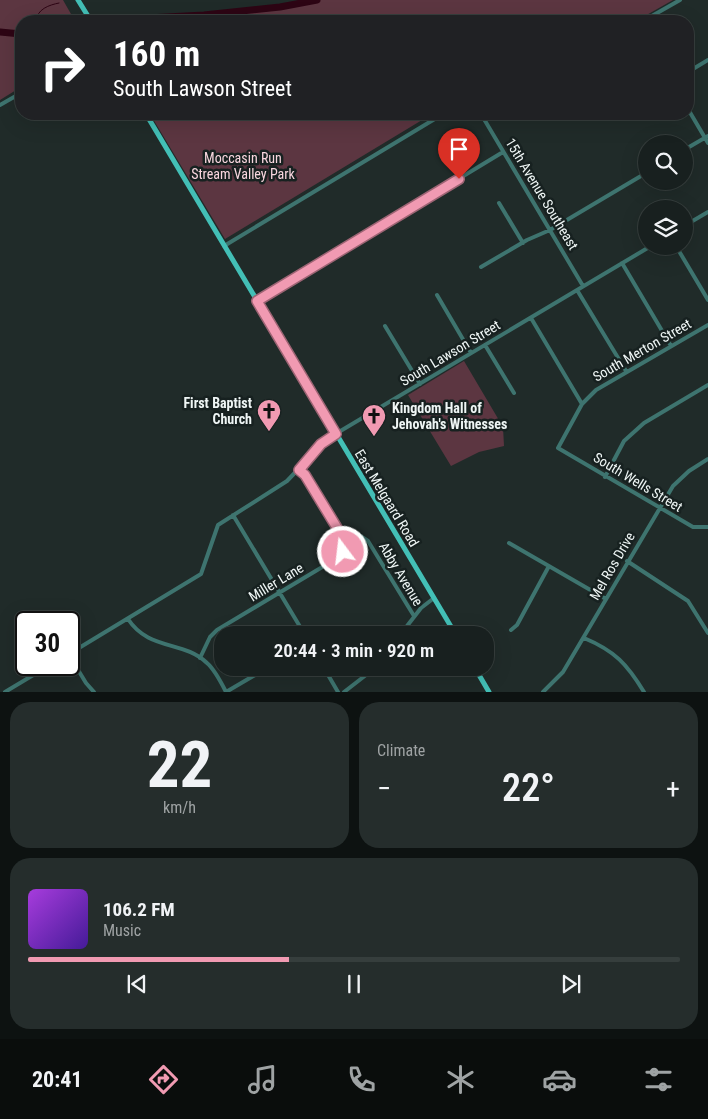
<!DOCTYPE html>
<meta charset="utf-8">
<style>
:root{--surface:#18201f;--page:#252d2c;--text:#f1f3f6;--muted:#9fa3a4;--line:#363e3d;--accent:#f19ab2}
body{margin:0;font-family:"Roboto Condensed",sans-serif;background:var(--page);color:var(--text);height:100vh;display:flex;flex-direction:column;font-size:19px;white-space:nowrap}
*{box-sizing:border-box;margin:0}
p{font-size:16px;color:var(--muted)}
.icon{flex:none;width:28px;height:28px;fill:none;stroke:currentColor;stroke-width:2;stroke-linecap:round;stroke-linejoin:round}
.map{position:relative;height:692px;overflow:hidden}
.drawer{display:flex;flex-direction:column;gap:10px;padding:10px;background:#0d1211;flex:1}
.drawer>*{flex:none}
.top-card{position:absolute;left:15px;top:15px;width:679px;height:105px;border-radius:20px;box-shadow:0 5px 20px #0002,0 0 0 1px var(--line);background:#202124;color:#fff;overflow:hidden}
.controls{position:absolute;left:638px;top:135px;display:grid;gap:10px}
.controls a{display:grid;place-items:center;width:55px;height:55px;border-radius:50%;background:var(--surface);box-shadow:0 5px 20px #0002,0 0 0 1px var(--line);font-size:25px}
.speed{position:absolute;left:15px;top:611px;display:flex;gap:10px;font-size:25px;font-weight:700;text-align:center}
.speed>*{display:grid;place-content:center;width:65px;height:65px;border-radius:50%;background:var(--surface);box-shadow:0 5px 20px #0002,0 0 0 1px var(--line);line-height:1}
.speed .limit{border:2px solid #111;border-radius:8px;background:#fff;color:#111}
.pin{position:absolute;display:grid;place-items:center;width:42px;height:42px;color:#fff;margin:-51px -21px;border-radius:50% 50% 50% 0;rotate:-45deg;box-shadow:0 0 5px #0007}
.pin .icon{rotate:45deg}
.me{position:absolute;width:55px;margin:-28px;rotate:345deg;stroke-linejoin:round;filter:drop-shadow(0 0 4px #0008)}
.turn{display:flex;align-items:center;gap:18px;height:105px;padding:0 15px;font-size:22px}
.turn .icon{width:65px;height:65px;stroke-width:2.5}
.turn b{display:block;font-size:35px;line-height:42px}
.big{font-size:38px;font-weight:600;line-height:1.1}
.drawer .card{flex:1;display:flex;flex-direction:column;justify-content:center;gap:8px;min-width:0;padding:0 18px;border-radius:20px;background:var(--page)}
.drawer .dial{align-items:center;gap:0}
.dial b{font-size:65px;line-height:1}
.song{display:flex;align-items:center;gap:15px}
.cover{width:60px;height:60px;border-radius:8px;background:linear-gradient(135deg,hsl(280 70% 55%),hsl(260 70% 35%))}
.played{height:5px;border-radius:2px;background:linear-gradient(90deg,var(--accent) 40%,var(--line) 40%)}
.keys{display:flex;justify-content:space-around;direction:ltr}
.heat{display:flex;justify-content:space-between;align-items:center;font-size:28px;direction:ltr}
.drawer .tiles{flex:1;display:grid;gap:10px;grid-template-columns:1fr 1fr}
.card:last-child{grid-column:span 2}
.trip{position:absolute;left:214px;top:626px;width:280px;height:50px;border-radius:20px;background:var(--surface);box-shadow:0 5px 20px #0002,0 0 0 1px var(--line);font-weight:600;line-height:50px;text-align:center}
.menu{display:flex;height:80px;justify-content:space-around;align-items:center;background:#0a0d0c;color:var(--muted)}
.menu .icon{width:35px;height:35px}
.menu .selected{color:var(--accent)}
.menu b{font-size:22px;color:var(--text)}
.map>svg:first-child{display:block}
.green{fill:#5c3641}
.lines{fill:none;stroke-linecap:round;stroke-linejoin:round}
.stream{stroke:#2d0514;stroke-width:1}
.river{stroke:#2d0514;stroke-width:7}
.minor{stroke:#3e746f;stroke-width:4}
.major{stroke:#43bfb6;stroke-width:5}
.route-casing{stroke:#9d6474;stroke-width:12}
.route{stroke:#f19ab2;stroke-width:9}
.labels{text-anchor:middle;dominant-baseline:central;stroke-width:5;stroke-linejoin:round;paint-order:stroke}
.park-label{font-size:14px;fill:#f8d6de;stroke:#172120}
.street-label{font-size:14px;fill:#eff6f5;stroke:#172120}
.poi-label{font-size:14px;font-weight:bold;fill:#eff6f5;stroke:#172120;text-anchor:end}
</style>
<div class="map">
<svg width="708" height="692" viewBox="0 0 708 692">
<rect width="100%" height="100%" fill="#202b29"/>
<path class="green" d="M0,0H63L75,21H21V87L0,100Z
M317,0H673L636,21H97C171,16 244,13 317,0Z
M150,114H432L225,239Z
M464,361L503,427L504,446L479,452L451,466L408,395Z"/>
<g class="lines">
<path class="stream" d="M36,21C37,9 49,5 59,3"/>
<path class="river" d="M92,21L204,15L280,7L317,0
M0,32L21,34"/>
<path class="minor" d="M643,21L680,0
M688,72L708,60
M0,105L21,93
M688,109L708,143
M481,114L583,286
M684,150L708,136
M499,203L523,243
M684,226L708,212
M224,246L443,114
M676,246L708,300
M622,263L671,346
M481,267L527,240L550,230L646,173
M577,290L626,371
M437,295L471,353
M257,301L503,152
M531,318L582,404
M708,325L596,390L582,404L558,448L693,527H708
M385,326L420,384
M485,345L514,393
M605,477L624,441L644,423L708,385
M233,515L305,635
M344,542L359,535L368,541L414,616
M509,543L606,599
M627,561L688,601L708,633
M128,619C149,651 183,640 207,663C215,670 221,682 226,692
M511,630L517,625L549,566
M400,635L421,608L434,598
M584,638C615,651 627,664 644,692
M69,654L201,574L218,525L287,481L327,439L651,246
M69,655L86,683L94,692
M200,658L210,637L217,630L339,557C346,550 346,545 342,536L305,475L299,470
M324,668L338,692
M5,692L50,665
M226,692L267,668
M344,692L375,668
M543,692L563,672L673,486L689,471L708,459"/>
<path class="major" d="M78,0L91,21
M146,114L456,635
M475,668L489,692"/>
</g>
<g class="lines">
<g class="route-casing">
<path id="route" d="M343,552L345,546L342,536L305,475L299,470L321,444L336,434L257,301L459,179"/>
</g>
<use href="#route" class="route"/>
</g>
<defs>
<g id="church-pin" transform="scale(1.25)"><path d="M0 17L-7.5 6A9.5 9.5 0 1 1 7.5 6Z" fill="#f19ab2" stroke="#172120"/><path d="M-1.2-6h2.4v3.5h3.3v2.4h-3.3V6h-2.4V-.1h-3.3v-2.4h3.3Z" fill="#111"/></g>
</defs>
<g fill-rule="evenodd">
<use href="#church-pin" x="269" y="411"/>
<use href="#church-pin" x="374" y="416"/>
</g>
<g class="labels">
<g class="park-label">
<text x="243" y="158">Moccasin Run<tspan x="243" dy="16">Stream Valley Park</tspan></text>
</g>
<g class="street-label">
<text transform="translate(542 194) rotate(59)">15th Avenue Southeast</text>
<text transform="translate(642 350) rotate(-30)">South Merton Street</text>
<text transform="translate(450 353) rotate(-31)">South Lawson Street</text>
<text transform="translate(638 482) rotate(31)">South Wells Street</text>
<text transform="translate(387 498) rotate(59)">East Melgaard Road</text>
<text transform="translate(612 566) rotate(-60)">Mel Ros Drive</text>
<text transform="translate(401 574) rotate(59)">Abby Avenue</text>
<text transform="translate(276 582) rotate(-31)">Miller Lane</text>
</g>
<g class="poi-label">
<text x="252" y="403">First Baptist<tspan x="252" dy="16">Church</tspan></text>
<text x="392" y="408" text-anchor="start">Kingdom Hall of<tspan x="392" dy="16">Jehovah's Witnesses</tspan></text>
</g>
</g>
</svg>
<div class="controls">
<a><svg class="icon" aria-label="search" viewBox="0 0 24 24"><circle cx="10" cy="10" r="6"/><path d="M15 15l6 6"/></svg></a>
<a><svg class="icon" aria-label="layers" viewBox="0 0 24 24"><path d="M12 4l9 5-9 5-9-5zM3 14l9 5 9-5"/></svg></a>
</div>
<div class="speed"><div class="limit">30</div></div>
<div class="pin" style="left:459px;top:179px;background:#d93025"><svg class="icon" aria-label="arrive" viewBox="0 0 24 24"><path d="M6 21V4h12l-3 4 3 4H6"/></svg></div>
<svg class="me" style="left:343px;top:552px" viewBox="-20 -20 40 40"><circle r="17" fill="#f19ab2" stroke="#fff" stroke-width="3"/><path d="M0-11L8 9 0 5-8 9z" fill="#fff"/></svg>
<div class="trip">20:44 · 3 min · 920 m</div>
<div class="top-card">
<div class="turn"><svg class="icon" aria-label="right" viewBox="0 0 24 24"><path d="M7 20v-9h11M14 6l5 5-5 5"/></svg><div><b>160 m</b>South Lawson Street</div></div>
</div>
</div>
<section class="drawer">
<div class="tiles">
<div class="card dial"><b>22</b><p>km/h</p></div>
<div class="card"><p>Climate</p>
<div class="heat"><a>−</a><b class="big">22°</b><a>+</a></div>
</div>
<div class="card">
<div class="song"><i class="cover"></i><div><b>106.2 FM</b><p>Music</p></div></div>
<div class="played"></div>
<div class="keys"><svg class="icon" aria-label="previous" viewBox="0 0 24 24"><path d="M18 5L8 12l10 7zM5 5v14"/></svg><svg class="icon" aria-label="pause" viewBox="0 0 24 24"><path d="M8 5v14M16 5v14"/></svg><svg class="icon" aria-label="next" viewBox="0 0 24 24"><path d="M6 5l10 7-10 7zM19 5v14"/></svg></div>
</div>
</div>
</section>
<nav class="menu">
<b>20:41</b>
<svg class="icon selected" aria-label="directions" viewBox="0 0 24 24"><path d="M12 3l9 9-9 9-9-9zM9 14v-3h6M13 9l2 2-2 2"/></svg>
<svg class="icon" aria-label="music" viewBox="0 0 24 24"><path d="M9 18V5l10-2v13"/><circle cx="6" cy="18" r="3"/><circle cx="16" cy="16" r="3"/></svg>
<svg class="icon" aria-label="phone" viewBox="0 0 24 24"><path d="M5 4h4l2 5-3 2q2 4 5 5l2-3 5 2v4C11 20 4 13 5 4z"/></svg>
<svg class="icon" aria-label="climate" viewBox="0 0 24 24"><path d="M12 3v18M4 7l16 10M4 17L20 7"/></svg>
<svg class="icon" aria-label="car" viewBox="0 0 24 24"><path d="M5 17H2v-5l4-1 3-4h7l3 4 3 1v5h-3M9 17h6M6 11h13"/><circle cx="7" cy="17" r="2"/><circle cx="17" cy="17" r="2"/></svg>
<svg class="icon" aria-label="filters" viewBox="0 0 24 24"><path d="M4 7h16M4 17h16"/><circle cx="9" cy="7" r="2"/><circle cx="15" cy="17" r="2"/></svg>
</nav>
